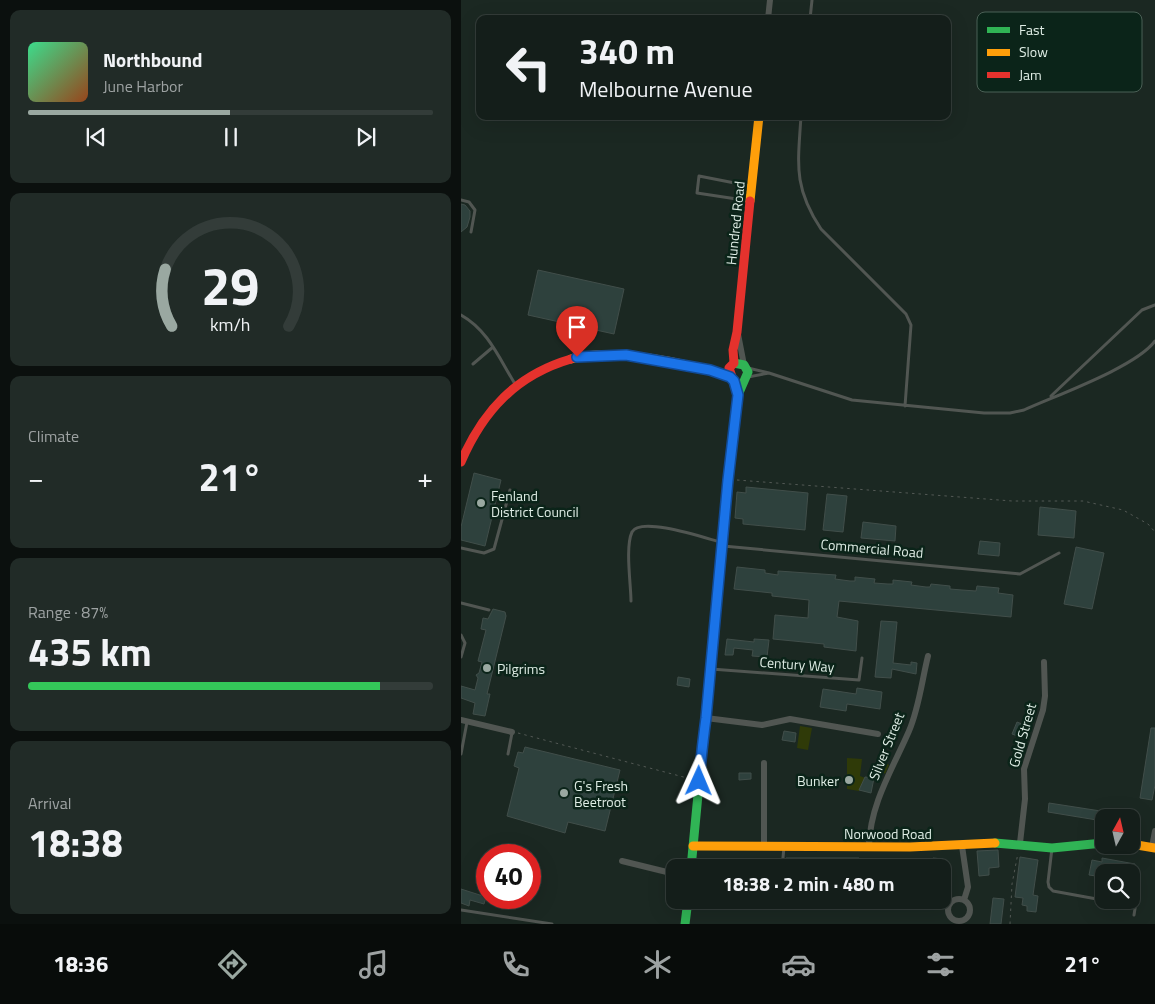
<!DOCTYPE html>
<meta charset="utf-8">
<style>
:root{--surface:#141e1a;--page:#212b27;--text:#f1f3f6;--muted:#9da2a2;--line:#333c39;--accent:#9aa8a1}
body{margin:0;font-family:"Titillium Web",sans-serif;background:var(--page);color:var(--text);height:100vh;display:flex;flex-direction:column;font-size:19px;white-space:nowrap}
*{box-sizing:border-box;margin:0}
p{font-size:16px;color:var(--muted)}
.icon{flex:none;width:28px;height:28px;fill:none;stroke:currentColor;stroke-width:2;stroke-linecap:round;stroke-linejoin:round}
.map{position:relative;flex:1;overflow:hidden}
.details{display:flex;flex-direction:column;gap:10px;padding:10px;background:#0b100e;width:461px}
.details>*{flex:none}
.guide{position:absolute;left:15px;top:15px;width:475px;height:105px;border-radius:10px;box-shadow:0 5px 20px #0002,0 0 0 1px var(--line);background:#141e1a;color:var(--text);overflow:hidden}
.needle{width:32px;rotate:8deg}
.buttons{position:absolute;left:634px;top:809px;display:grid;gap:10px}
.buttons a{display:grid;place-items:center;width:45px;height:45px;border-radius:10px;background:var(--surface);box-shadow:0 5px 20px #0002,0 0 0 1px var(--line);font-size:25px}
.speed{position:absolute;left:15px;top:844px;display:flex;gap:10px;font-size:25px;font-weight:700;text-align:center}
.speed>*{display:grid;place-content:center;width:65px;height:65px;border-radius:50%;background:var(--surface);box-shadow:0 5px 20px #0002,0 0 0 1px var(--line);line-height:1}
.speed .limit{border:8px solid #d22;background:#fff;color:#111}
.pin{position:absolute;display:grid;place-items:center;width:42px;height:42px;color:#fff;margin:-51px -21px;border-radius:50% 50% 50% 0;rotate:-45deg;box-shadow:0 0 5px #0007}
.pin .icon{rotate:45deg}
.me{position:absolute;width:55px;margin:-28px;rotate:1deg;stroke-linejoin:round;filter:drop-shadow(0 0 4px #0008)}
.turn{display:flex;align-items:center;gap:18px;height:105px;padding:0 20px;font-size:22px}
.turn .icon{width:65px;height:65px;stroke-width:2.5}
.turn b{display:block;font-size:35px;line-height:42px}
.big{font-size:38px;font-weight:700;line-height:1.1}
.details .card{flex:1;display:flex;flex-direction:column;justify-content:center;gap:8px;min-width:0;padding:0 18px;border-radius:10px;background:var(--page)}
.details .dial{align-items:center;gap:0}
.dial svg{height:130px;overflow:visible;fill:none;stroke:var(--line);stroke-width:7;stroke-linecap:round;text-anchor:middle}
.dial text{fill:var(--text);stroke:none}
.song{display:flex;align-items:center;gap:15px}
.cover{width:60px;height:60px;border-radius:8px;background:linear-gradient(135deg,hsl(150 70% 55%),hsl(20 70% 35%))}
.played{height:5px;border-radius:2px;background:linear-gradient(90deg,var(--accent) 50%,var(--line) 50%)}
.keys{display:flex;justify-content:space-around;direction:ltr}
.heat{display:flex;justify-content:space-between;align-items:center;font-size:28px;direction:ltr}
.charge{height:8px;border-radius:4px;background:linear-gradient(90deg,#34c759 87%,var(--line) 0)}
.trip{position:absolute;left:205px;top:859px;width:285px;height:50px;border-radius:10px;background:var(--surface);box-shadow:0 5px 20px #0002,0 0 0 1px var(--line);font-weight:700;line-height:50px;text-align:center}
.tabs{display:flex;height:80px;justify-content:space-around;align-items:center;background:#080c0a;color:var(--muted)}
.tabs .icon{width:35px;height:35px}
.tabs .selected{color:var(--accent)}
.tabs b{font-size:22px;color:var(--text)}
main{display:flex;flex:1;min-height:0}
.map>svg:first-child{display:block}
.green{fill:#2f3a08}
.building{fill:#2e413d;stroke:#414e4a}
.lines{fill:none;stroke-linecap:round;stroke-linejoin:round}
.path{stroke:#525854;stroke-width:1;stroke-dasharray:2.5 4;stroke-linecap:butt}
.lane{stroke:#515652;stroke-width:3}
.street{stroke:#515652;stroke-width:6}
.fast{stroke:#30b455;stroke-width:9}
.slow{stroke:#ff9f0a;stroke-width:9}
.jam{stroke:#e5322d;stroke-width:9}
.route-casing{stroke:#114b97;stroke-width:12}
.route{stroke:#1a73e8;stroke-width:9}
.poi-dot{fill:#9aa8a1;stroke:#0b2419;stroke-width:2}
.labels{text-anchor:middle;dominant-baseline:central;stroke-width:5;stroke-linejoin:round;paint-order:stroke}
.street-label{font-size:14px;fill:#dfede5;stroke:#0b2419}
.poi-label{font-size:14px;fill:#dfede5;stroke:#0b2419;text-anchor:start}
.key{fill:#0b2419;stroke:#4b6056;stroke-width:1}
.key-label{font-size:14px;fill:#dfede5}
</style>
<main>
<section class="details">
<div class="card">
<div class="song"><i class="cover"></i><div><b>Northbound</b><p>June Harbor</p></div></div>
<div class="played"></div>
<div class="keys"><svg class="icon" aria-label="previous" viewBox="0 0 24 24"><path d="M18 5L8 12l10 7zM5 5v14"/></svg><svg class="icon" aria-label="pause" viewBox="0 0 24 24"><path d="M8 5v14M16 5v14"/></svg><svg class="icon" aria-label="next" viewBox="0 0 24 24"><path d="M6 5l10 7-10 7zM19 5v14"/></svg></div>
</div>
<div class="card dial"><svg viewBox="0 0 100 80">
<path d="M14 69A42 42 0 1 1 86 69"/>
<path d="M14 69A42 42 0 0 1 10 34" stroke="#9aa8a1"/>
<text x="50" y="56" font-size="32" font-weight="700">29</text>
<text x="50" y="72" font-size="11">km/h</text>
</svg></div>
<div class="card"><p>Climate</p>
<div class="heat"><a>−</a><b class="big">21°</b><a>+</a></div>
</div>
<div class="card"><p>Range · 87%</p><b class="big">435 km</b><div class="charge"></div></div>
<div class="card"><p>Arrival</p><b class="big">18:38</b></div>
</section>
<div class="map">
<svg width="694" height="924" viewBox="0 0 694 924">
<rect width="100%" height="100%" fill="#1b2822"/>
<path class="green" d="M339,726L351,728L347,750L336,748Z
M386,758L401,759L399,776L404,778L398,791L386,789V784H389V777H386Z
M417,759L428,765L424,774L415,764Z"/>
<path class="building" d="M0,204L4,205L9,211V217L6,227L0,232Z
M77,270L163,289L153,334L67,315Z
M13,473L40,480L24,546L0,540V527Z
M285,487L347,493L344,530L282,524V519L274,518L276,492L285,493Z
M366,494L386,496L382,532L362,530Z
M579,507L615,511L613,538L577,535Z
M402,522L435,526L434,541L400,538Z
M519,541L539,543L538,556L517,554Z
M615,547L643,553L631,609L603,604Z
M276,567L304,570V573L317,575V571L375,575L374,579L389,581H394V577L414,579L413,583L427,584H432V580L451,582L450,585L465,587H469L470,584L489,586V589L501,590L515,591L516,586L538,588L537,593L552,595L550,617L378,601L376,617L397,621L395,651L363,647V644L312,639L314,615L347,618L348,600L311,596V593L273,589Z
M32,609L44,612L45,616L26,694H29L24,716L12,714L14,703L0,698V686L14,690L17,678L15,675L18,673L21,662L17,661L25,630L20,629L22,618L27,619Z
M420,621L436,622L432,663L450,665V662L456,663L455,674L431,669L430,678L414,677Z
M266,639L293,642V639L308,640L306,657L291,656L292,650L273,648L272,655H264Z
M217,677L229,679L228,687L216,685Z
M396,688L421,692L419,709L386,704L385,711L359,707L362,689L395,694Z
M556,722L566,726L562,738L551,734Z
M690,728H694V785L691,800L679,798Z
M323,731L335,733L334,742L321,740Z
M64,747L159,770L144,831L107,822L104,833L46,816L58,768L53,766L57,752L62,753Z
M278,773H290V779L278,780Z
M404,777L413,778L410,793L398,790Z
M588,803L659,814V818H642V821L587,812Z
M537,850L538,867L528,868V875L518,876L516,851Z
M559,857L577,860L572,895L577,896L575,912L566,911V906L561,905L562,898L554,897Z
M325,858H398V868L325,867Z
M472,858L482,859L481,868H471Z
M641,858L674,864L673,872H642V881L635,880V876L628,875L631,860L641,862Z
M0,889L25,897L23,904L9,900L8,906L0,903Z
M532,898L543,899L540,924H529Z"/>
<g class="lines">
<path class="path" d="M276,480L551,501H622L662,510L687,524L694,532
M57,733L230,779
M549,924L551,884L557,853"/>
<path class="lane" d="M349,19L351,0
M340,116C337,164 332,187 360,229L445,314L450,325L444,406
M289,186L238,176L236,193L289,201
M0,200L8,202L14,210L10,232
M0,315C27,330 38,358 54,384
M12,364L32,347
M308,373L391,400L523,413H549L563,410C596,395 675,367 694,341
M287,377L308,373L287,368
M590,396L681,310L694,305
M262,546L559,574L598,553
M0,548L23,553L33,549L49,490
M170,601C170,585 164,547 171,532C179,516 244,538 259,542
M0,603L28,610
M0,635L4,643L0,657
M250,669L398,680L401,658
M0,754L6,722
M47,754L51,733
M591,848L587,882L588,887L592,891L674,906
M321,868L323,847
M0,910L91,924
M673,915L676,896"/>
<path class="street" d="M307,19L309,0
M277,334L283,365
M245,718L301,725L329,719L417,734
M0,720L51,732
M559,843L564,799L563,769L582,710L584,696L583,662
M303,846V763
M408,846C409,804 432,768 448,731C458,708 461,680 467,656
M501,846L507,887L503,900
M691,847L694,831
M161,861L214,874
M487 910a11 11 0 1 1 22 0a11 11 0 1 1-22 0Z"/>
<path class="fast" d="M534,843L591,848L642,843
M230,868L267,480L277,395L287,372L283,365L273,363
M224,924L227,900"/>
<path class="slow" d="M289,201L298,116
M110,359C151,347 228,363 269,377
M670,844L694,848
M232,846L449,847L534,843"/>
<path class="jam" d="M277,395L268,368L273,363L272,350L276,332L289,201
M0,462C22,411 55,375 110,359"/>
</g>
<g class="lines">
<g class="route-casing">
<path id="route" d="M116,357L165,355L249,370L269,377L273,381L277,395L267,480L245,718C242,740 240,759 238,781"/>
</g>
<use href="#route" class="route"/>
</g>
<g class="poi-dot">
<circle cx="20" cy="503" r="5"/>
<circle cx="26" cy="668" r="5"/>
<circle cx="388" cy="780" r="5"/>
<circle cx="103" cy="793" r="5"/>
</g>
<g class="labels">
<g class="street-label">
<text transform="translate(274 223) rotate(-84)">Hundred Road</text>
<text transform="translate(411 548) rotate(5)">Commercial Road</text>
<text transform="translate(336 664) rotate(4)">Century Way</text>
<text transform="translate(561 735) rotate(-74)">Gold Street</text>
<text transform="translate(425 746) rotate(-68)">Silver Street</text>
<text x="427" y="833">Norwood Road</text>
</g>
<g class="poi-label">
<text x="30" y="495">Fenland<tspan x="30" dy="16">District Council</tspan></text>
<text x="36" y="668">Pilgrims</text>
<text x="378" y="780" text-anchor="end">Bunker</text>
<text x="113" y="785">G's Fresh<tspan x="113" dy="16">Beetroot</tspan></text>
</g>
</g>
<rect x="516" y="12" width="165" height="80" rx="8" class="key"/>
<rect x="526" y="27" width="23" height="6" fill="#30b455"/>
<rect x="526" y="49" width="23" height="7" fill="#ff9f0a"/>
<rect x="526" y="72" width="23" height="6" fill="#e5322d"/>
<g class="key-label">
<text x="558" y="35">Fast</text>
<text x="558" y="57">Slow</text>
<text x="558" y="80">Jam</text>
</g>
</svg>
<div class="buttons">
<a><svg class="needle" viewBox="-14 -14 28 28"><path d="M0-13l5 13h-10z" fill="#e53935"/><path d="M0 13l5-13h-10z" fill="#9da2a2"/></svg></a>
<a><svg class="icon" aria-label="search" viewBox="0 0 24 24"><circle cx="10" cy="10" r="6"/><path d="M15 15l6 6"/></svg></a>
</div>
<div class="speed"><div class="limit">40</div></div>
<div class="pin" style="left:116px;top:357px;background:#d93025"><svg class="icon" aria-label="arrive" viewBox="0 0 24 24"><path d="M6 21V4h12l-3 4 3 4H6"/></svg></div>
<svg class="me" style="left:238px;top:781px" viewBox="-20 -20 40 40"><path d="M0-17L14 15 0 8-14 15z" fill="#1a73e8" stroke="#fff" stroke-width="4"/></svg>
<div class="trip">18:38 · 2 min · 480 m</div>
<div class="guide">
<div class="turn"><svg class="icon" aria-label="left" viewBox="0 0 24 24"><path d="M17 20v-9H6M10 6l-5 5 5 5"/></svg><div><b>340 m</b>Melbourne Avenue</div></div>
</div>
</div>
</main>
<nav class="tabs">
<b>18:36</b>
<svg class="icon selected" aria-label="directions" viewBox="0 0 24 24"><path d="M12 3l9 9-9 9-9-9zM9 14v-3h6M13 9l2 2-2 2"/></svg>
<svg class="icon" aria-label="music" viewBox="0 0 24 24"><path d="M9 18V5l10-2v13"/><circle cx="6" cy="18" r="3"/><circle cx="16" cy="16" r="3"/></svg>
<svg class="icon" aria-label="phone" viewBox="0 0 24 24"><path d="M5 4h4l2 5-3 2q2 4 5 5l2-3 5 2v4C11 20 4 13 5 4z"/></svg>
<svg class="icon" aria-label="climate" viewBox="0 0 24 24"><path d="M12 3v18M4 7l16 10M4 17L20 7"/></svg>
<svg class="icon" aria-label="car" viewBox="0 0 24 24"><path d="M5 17H2v-5l4-1 3-4h7l3 4 3 1v5h-3M9 17h6M6 11h13"/><circle cx="7" cy="17" r="2"/><circle cx="17" cy="17" r="2"/></svg>
<svg class="icon" aria-label="filters" viewBox="0 0 24 24"><path d="M4 7h16M4 17h16"/><circle cx="9" cy="7" r="2"/><circle cx="15" cy="17" r="2"/></svg>
<b>21°</b>
</nav>
